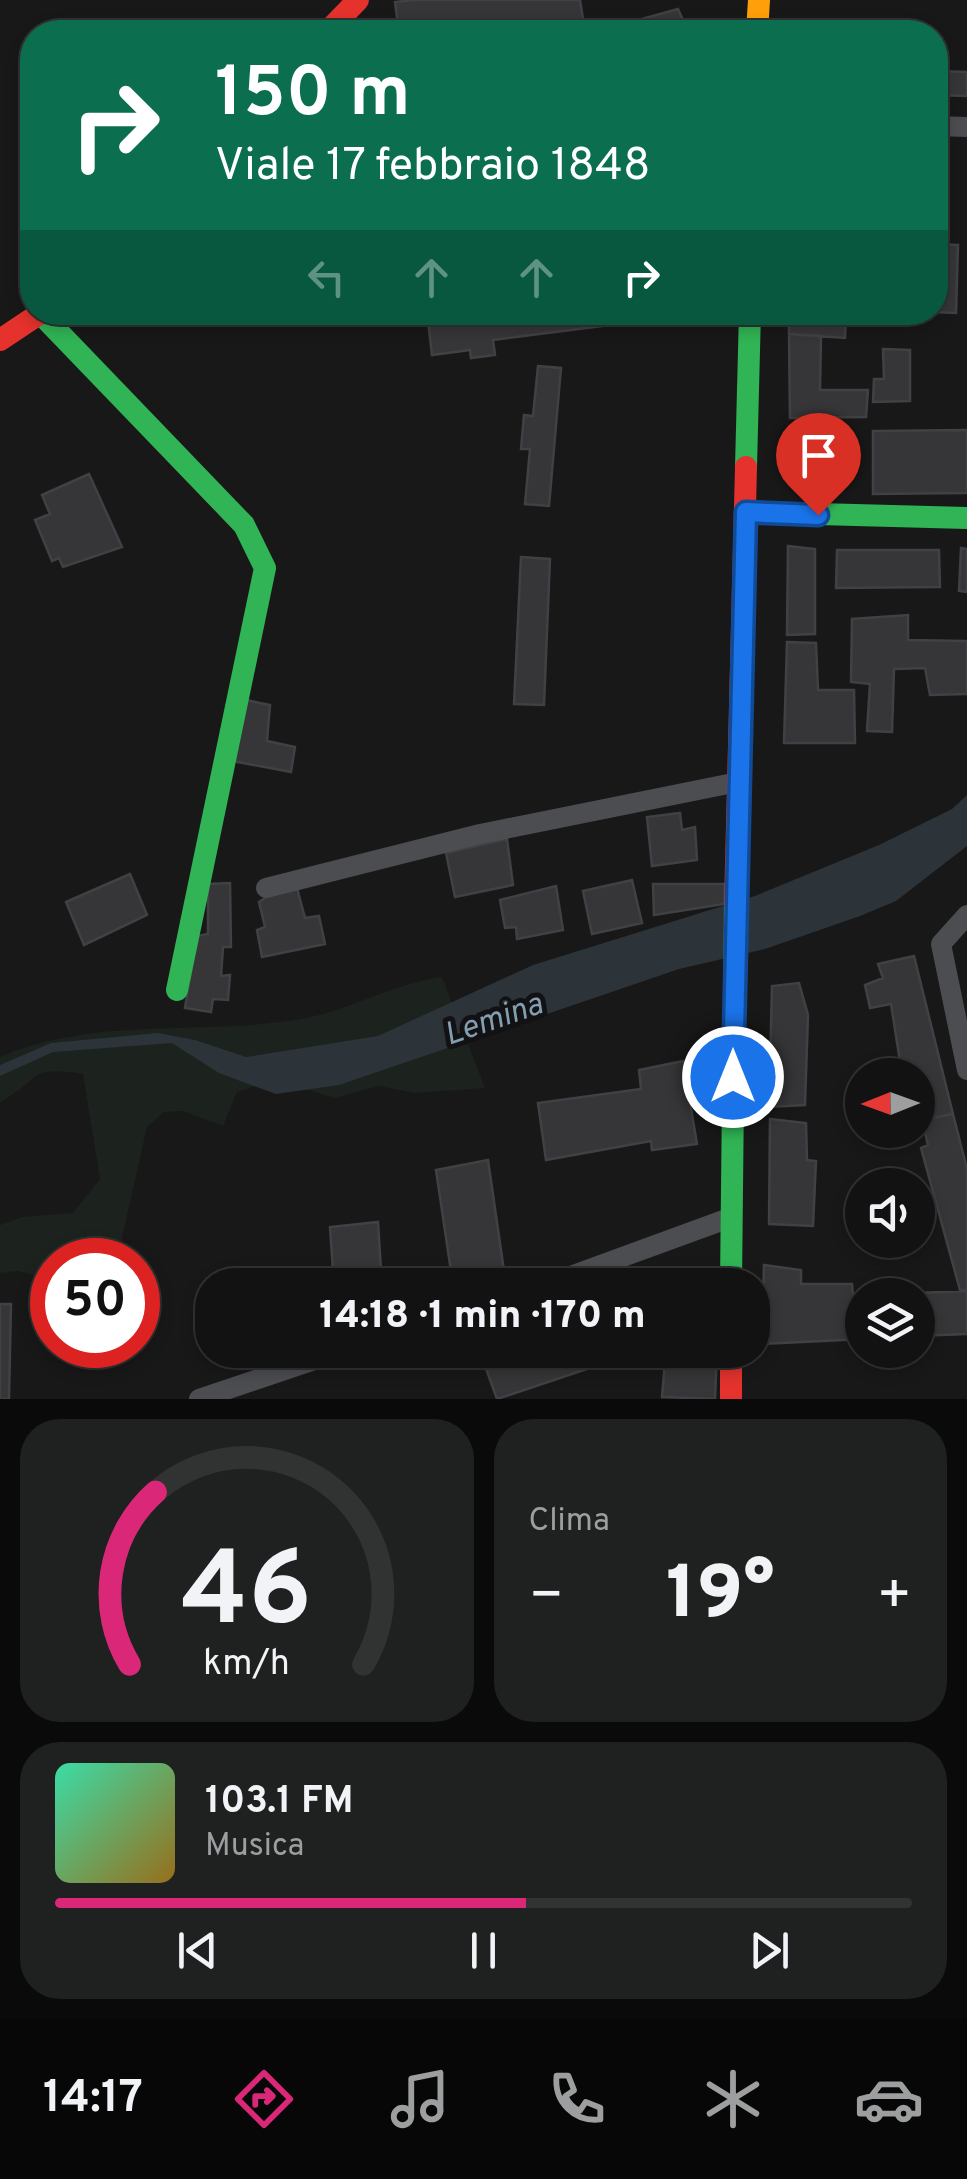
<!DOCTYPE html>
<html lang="it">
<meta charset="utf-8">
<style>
:root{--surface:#121212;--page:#1f2020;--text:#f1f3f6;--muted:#9c9e9f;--line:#313232;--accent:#db2777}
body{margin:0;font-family:Overpass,sans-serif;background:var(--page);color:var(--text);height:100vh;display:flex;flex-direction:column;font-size:38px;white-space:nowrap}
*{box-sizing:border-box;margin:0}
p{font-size:32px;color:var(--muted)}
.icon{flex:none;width:55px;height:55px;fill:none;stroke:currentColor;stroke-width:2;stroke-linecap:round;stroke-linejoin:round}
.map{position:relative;height:1399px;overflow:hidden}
.details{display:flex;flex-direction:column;gap:20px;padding:20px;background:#0a0a0a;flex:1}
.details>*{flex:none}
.hud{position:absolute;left:20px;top:20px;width:928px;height:305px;border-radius:40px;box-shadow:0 5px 15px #0003,0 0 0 2px var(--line);background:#0b6e4f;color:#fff;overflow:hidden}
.needle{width:65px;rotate:269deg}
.buttons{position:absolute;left:845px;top:1058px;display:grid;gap:20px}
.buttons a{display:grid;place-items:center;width:90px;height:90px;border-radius:50%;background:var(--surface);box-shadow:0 5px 15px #0003,0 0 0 2px var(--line);font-size:50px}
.speed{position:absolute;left:30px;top:1238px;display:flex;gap:20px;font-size:50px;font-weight:700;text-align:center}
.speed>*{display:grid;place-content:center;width:130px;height:130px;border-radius:50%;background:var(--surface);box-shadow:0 5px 15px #0003,0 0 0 2px var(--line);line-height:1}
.speed .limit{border:15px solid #d22;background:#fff;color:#111}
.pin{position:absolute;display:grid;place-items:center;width:85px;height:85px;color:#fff;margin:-102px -42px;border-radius:50% 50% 50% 0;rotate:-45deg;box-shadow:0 0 10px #0007}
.pin .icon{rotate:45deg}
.me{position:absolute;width:110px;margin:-55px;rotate:0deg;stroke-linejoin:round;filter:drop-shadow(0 0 8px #0008)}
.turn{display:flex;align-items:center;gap:35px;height:210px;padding:0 30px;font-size:45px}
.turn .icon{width:130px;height:130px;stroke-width:2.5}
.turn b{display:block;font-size:70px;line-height:85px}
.lanes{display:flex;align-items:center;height:95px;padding:0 30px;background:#0003;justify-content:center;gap:50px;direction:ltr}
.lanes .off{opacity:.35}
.big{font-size:75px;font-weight:800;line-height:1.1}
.details .card{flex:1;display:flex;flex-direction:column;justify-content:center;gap:15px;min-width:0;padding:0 35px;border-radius:40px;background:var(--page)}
.details .dial{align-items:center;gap:0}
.dial svg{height:260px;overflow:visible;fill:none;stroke:var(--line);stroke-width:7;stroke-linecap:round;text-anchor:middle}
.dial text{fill:var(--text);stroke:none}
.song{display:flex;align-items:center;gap:30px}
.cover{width:120px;height:120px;border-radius:15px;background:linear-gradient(135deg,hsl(160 70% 55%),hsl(40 70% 35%))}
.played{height:10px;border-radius:5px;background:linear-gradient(90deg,var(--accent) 55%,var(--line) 55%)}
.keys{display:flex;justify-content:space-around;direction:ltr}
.heat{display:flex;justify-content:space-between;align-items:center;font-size:55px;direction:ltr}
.details .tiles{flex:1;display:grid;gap:20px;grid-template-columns:1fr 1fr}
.card:last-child{grid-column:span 2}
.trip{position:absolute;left:195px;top:1268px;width:575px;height:100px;border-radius:40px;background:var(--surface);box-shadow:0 5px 15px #0003,0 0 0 2px var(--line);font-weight:800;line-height:100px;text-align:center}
.menu{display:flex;height:160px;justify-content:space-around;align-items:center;background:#070707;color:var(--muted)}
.menu .icon{width:70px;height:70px}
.menu .on{color:var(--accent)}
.menu b{font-size:45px;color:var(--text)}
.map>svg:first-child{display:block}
.green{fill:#1c221d}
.water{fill:#2c3439}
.building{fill:#363638;stroke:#404144;stroke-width:2.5}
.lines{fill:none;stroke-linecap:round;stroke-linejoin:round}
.street{stroke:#4c4d51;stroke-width:20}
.fast{stroke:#30b455;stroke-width:22}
.slow{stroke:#ff9f0a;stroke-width:22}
.jam{stroke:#e5322d;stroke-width:22}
.route-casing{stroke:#114b97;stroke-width:25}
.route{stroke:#1a73e8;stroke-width:18}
.labels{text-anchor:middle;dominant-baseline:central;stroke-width:10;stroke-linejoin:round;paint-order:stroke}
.water-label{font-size:32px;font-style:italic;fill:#839eb1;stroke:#121214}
</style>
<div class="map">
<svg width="967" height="1399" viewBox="0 0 967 1399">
<rect width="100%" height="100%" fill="#181818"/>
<path class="green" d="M442,977L485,1088L414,1093L378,1086L335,1098L275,1080L237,1092L223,1126L183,1111L164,1112L147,1127L117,1260H52V1279L17,1271L0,1273V1225L23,1217L73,1213L100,1179L83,1074C27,1065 42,1080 0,1102V1057C99,1014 207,1038 311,1017C356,1007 396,983 442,977Z"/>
<path class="water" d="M967,795V846L896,901L860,916L765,949L679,969L339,1085L276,1094L219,1073L172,1043L53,1052L0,1076V1065L51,1043L158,1033L195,1040L246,1057L378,1036L533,965L755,896L879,845L952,809Z"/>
<path class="building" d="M414,0H580L585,32H382L381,29L398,26L395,2Z
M678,9L686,27L698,32H595Z
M935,71L967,72V96L935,95Z
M935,244L958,245L956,313L932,312Z
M427,312H626L627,323L493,340L495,355L471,358L470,350L432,355Z
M789,312H846L845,338L789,334Z
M789,334L821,336L820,390H868L866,417L790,418Z
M883,349L910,350V401L873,402L874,379H884Z
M538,366L561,368L549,506L525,504L530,449H521L524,415L533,416Z
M967,430V493L873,494V431Z
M89,474L122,547L63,567L59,558L52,561L35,520L50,514L42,495Z
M788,546L815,549V634L787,635Z
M961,548L967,549V592L959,591Z
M837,550H939L940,587L836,588Z
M521,557L550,559L544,705L514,704Z
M908,615V640L967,641V694L930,695L925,668L894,669L892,732L867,731L870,684L851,682L852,619Z
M787,642L816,643L818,690H854L855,743H784Z
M246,700L270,705L267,741L295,747L291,772L232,761Z
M680,813L682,830L695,827L697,860L652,866L647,817Z
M507,839L513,885L455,897L446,853Z
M130,874L147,915L84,945L66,902Z
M632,880L642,923L592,934L583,891Z
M230,883L231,947H223L221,976L230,975L228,1000L213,999L211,1012L185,1008L197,936L208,934V884Z
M653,884H725L724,904L654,915Z
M556,886L563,930L517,939L516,927L505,928L500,900Z
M297,888L305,918L319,916L325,944L262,957L257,930L265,927L259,902L271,894Z
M914,956L953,1114L922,1120L918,1075H911L909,1066L901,1068L891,1004L870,1008L865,985L883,978L878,964Z
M799,983L808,1015L805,1105L769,1107L772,986Z
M683,1061L697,1144L652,1150L651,1141L546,1160L538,1103L641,1089L639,1070Z
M953,1114L967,1169V1290H960L921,1148L928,1145L922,1120Z
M770,1119L806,1123L807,1160L816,1161L813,1226L769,1224Z
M488,1160L506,1285H453L436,1170Z
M378,1222L382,1285H334L330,1227Z
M764,1265L801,1270V1284H852L853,1295H862V1339L762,1344Z
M703,1270L708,1285H662Z
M967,1291V1334L918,1336V1295H865Z
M0,1304H11L9,1399H0Z
M485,1350H614L617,1359L497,1399L480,1352Z
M666,1350H717L715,1399L662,1397Z"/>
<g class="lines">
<path class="street" d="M935,126L967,127
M266,888L480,834L738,782
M967,915L941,944L967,1070
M546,1285L732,1217
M199,1399L344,1350"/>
<path class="fast" d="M41,314L244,525L265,568L177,990
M746,467L750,312
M745,512L967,518
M731,1285L735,905"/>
<path class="slow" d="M757,32L759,0"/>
<path class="jam" d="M327,32L358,0
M0,340L42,312
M735,905L746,467
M731,1350V1399"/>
</g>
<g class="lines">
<g class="route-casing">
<path id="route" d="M733,1077L746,512L818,515"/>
</g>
<use href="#route" class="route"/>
</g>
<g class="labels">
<g class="water-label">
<text transform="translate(494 1021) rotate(-19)">Lemina</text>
</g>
</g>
</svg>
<div class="buttons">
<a><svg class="needle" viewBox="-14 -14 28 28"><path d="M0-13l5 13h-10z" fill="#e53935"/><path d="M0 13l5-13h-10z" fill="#9c9e9f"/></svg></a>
<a><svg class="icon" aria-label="sound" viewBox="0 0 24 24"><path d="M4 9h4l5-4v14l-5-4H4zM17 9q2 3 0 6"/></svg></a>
<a><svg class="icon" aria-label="layers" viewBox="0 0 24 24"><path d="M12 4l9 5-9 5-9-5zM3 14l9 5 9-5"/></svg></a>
</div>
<div class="speed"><div class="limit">50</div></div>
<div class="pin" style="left:818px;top:515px;background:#d93025"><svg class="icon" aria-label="arrive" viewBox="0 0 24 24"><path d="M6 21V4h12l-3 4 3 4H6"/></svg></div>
<svg class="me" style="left:733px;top:1077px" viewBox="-20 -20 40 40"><circle r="17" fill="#1a73e8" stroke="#fff" stroke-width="3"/><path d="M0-11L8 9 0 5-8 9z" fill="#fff"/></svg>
<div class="trip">14:18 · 1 min · 170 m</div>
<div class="hud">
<div class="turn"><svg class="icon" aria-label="right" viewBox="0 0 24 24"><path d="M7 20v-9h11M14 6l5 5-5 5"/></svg><div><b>150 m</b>Viale 17 febbraio 1848</div></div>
<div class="lanes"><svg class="icon off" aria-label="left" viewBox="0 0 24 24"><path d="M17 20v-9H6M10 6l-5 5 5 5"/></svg><svg class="icon off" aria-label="ahead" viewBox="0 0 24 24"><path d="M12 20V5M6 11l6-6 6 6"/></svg><svg class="icon off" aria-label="ahead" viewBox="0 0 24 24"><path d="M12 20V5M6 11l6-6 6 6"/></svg><svg class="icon" aria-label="right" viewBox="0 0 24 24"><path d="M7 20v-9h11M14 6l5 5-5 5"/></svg></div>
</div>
</div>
<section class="details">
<div class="tiles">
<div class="card dial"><svg viewBox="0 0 100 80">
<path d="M14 69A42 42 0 1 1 86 69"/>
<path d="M14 69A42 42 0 0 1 22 16" stroke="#db2777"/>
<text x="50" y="56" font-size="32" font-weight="700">46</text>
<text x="50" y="72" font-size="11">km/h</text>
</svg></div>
<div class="card"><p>Clima</p>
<div class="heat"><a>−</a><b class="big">19°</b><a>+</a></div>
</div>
<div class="card">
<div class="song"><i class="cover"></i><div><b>103.1 FM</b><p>Musica</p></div></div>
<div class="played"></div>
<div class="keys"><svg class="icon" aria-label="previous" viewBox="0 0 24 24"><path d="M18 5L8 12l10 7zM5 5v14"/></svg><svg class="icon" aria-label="pause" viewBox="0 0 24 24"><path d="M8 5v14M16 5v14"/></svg><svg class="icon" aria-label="next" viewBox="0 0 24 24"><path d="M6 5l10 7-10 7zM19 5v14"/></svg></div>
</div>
</div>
</section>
<nav class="menu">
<b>14:17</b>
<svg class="icon on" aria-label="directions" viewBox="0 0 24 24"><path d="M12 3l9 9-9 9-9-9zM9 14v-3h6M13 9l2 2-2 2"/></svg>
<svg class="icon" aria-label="music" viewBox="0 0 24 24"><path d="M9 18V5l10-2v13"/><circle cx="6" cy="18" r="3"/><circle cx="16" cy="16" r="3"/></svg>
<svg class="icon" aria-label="phone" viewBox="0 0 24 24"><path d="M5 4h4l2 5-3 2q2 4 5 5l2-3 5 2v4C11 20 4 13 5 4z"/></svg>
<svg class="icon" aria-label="climate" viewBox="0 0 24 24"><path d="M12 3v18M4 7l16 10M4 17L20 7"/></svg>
<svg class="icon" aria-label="car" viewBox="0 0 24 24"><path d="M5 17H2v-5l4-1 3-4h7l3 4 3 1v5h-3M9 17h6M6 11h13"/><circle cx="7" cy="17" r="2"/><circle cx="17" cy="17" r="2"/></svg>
</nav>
